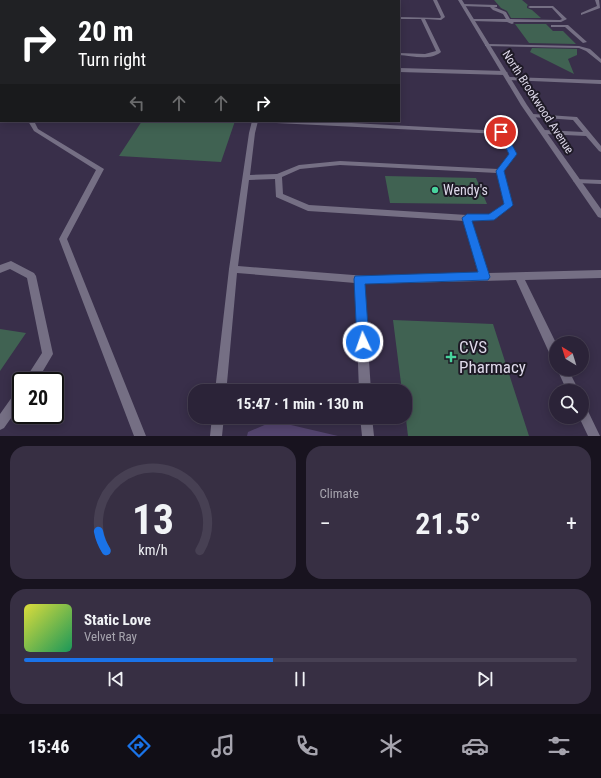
<!DOCTYPE html>
<meta charset="utf-8">
<style>
:root{--surface:#2b2338;--page:#372f43;--text:#f1f3f6;--muted:#a6a4ae;--line:#474053;--accent:#1a73e8}
body{margin:0;font-family:"Roboto Condensed",sans-serif;background:var(--page);color:var(--text);height:100vh;display:flex;flex-direction:column;font-size:15px;white-space:nowrap}
*{box-sizing:border-box;margin:0}
p{font-size:13px;color:var(--muted)}
.icon{flex:none;width:22px;height:22px;fill:none;stroke:currentColor;stroke-width:2;stroke-linecap:round;stroke-linejoin:round}
.map{position:relative;height:436px;overflow:hidden}
.panel{display:flex;flex-direction:column;gap:10px;padding:10px;background:#18131f;flex:1}
.panel>*{flex:none}
.banner{position:absolute;left:0px;top:0px;width:400px;height:122px;box-shadow:0 2px 10px #0003,0 0 0 1px var(--line);background:#202124;color:#fff;overflow:hidden}
.needle{width:26px;rotate:322deg}
.tools{position:absolute;left:549px;top:336px;display:grid;gap:8px}
.tools a{display:grid;place-items:center;width:40px;height:40px;border-radius:50%;background:var(--surface);box-shadow:0 2px 10px #0003,0 0 0 1px var(--line);font-size:20px}
.speed{position:absolute;left:12px;top:372px;display:flex;gap:8px;font-size:20px;font-weight:700;text-align:center}
.speed>*{display:grid;place-content:center;width:52px;height:52px;border-radius:50%;background:var(--surface);box-shadow:0 2px 10px #0003,0 0 0 1px var(--line);line-height:1}
.speed .limit{border:2px solid #111;border-radius:6px;background:#fff;color:#111}
.pin{position:absolute;display:grid;place-items:center;width:34px;height:34px;color:#fff;margin:-17px;border:2px solid #fff;border-radius:50%;box-shadow:0 1px 4px #0007}
.me{position:absolute;width:44px;margin:-22px;rotate:357deg;stroke-linejoin:round;filter:drop-shadow(0 0 3px #0008)}
.turn{display:flex;align-items:center;gap:14px;height:84px;padding:0 12px;font-size:18px}
.turn .icon{width:52px;height:52px;stroke-width:2.5}
.turn b{display:block;font-size:28px;line-height:34px}
.lanes{display:flex;align-items:center;height:38px;padding:0 12px;background:#0003;justify-content:center;gap:20px;direction:ltr}
.lanes .off{opacity:.35}
.big{font-size:30px;font-weight:700;line-height:1.1}
.panel .card{flex:1;display:flex;flex-direction:column;justify-content:center;gap:6px;min-width:0;padding:0 14px;border-radius:16px;background:var(--page)}
.panel .dial{align-items:center;gap:0}
.dial svg{height:104px;overflow:visible;fill:none;stroke:var(--line);stroke-width:7;stroke-linecap:round;text-anchor:middle}
.dial text{fill:var(--text);stroke:none}
.song{display:flex;align-items:center;gap:12px}
.cover{width:48px;height:48px;border-radius:6px;background:linear-gradient(135deg,hsl(60 70% 55%),hsl(150 70% 35%))}
.played{height:4px;border-radius:2px;background:linear-gradient(90deg,var(--accent) 45%,var(--line) 45%)}
.keys{display:flex;justify-content:space-around;direction:ltr}
.heat{display:flex;justify-content:space-between;align-items:center;font-size:22px;direction:ltr}
.panel .tiles{flex:1;display:grid;gap:10px;grid-template-columns:1fr 1fr}
.card:last-child{grid-column:span 2}
.trip{position:absolute;left:188px;top:384px;width:224px;height:40px;border-radius:16px;background:var(--surface);box-shadow:0 2px 10px #0003,0 0 0 1px var(--line);font-weight:700;line-height:40px;text-align:center}
.tabs{display:flex;height:64px;justify-content:space-around;align-items:center;background:#110e16;color:var(--muted)}
.tabs .icon{width:28px;height:28px}
.tabs .selected{color:var(--accent)}
.tabs b{font-size:18px;color:var(--text)}
.map>svg:first-child{display:block}
.green{fill:#54456f}
.building{fill:#406252}
.lines{fill:none;stroke-linecap:round;stroke-linejoin:round}
.service{fill:#756f84;fill-rule:evenodd}
.tertiary{fill:#756f84;fill-rule:evenodd}
.route{fill:#1a73e8;stroke:#114b97}
.poi-dot{fill:#48d49d;stroke:#1e1a26;stroke-width:1.5}
.labels{text-anchor:middle;dominant-baseline:central;stroke-width:4;stroke-linejoin:round;paint-order:stroke}
.far-street-label{font-size:12px;fill:#ded9ea;stroke:#1e1a26}
.poi-label{font-size:14px;fill:#ded9ea;stroke:#1e1a26;text-anchor:start}
.near-poi-label{font-size:17px;fill:#ded9ea;stroke:#1e1a26;text-anchor:start}
</style>
<div class="map">
<svg width="601" height="436" viewBox="0 0 601 436">
<rect width="100%" height="100%" fill="#392f4a"/>
<path class="green" d="M274,421L338,436H247L248,432Z"/>
<path class="building" d="M494,0H522L528,5L527,6V8L532,10L541,18H511L507,11L501,8Z
M515,24H546L553,31H563L576,44L529,43Z
M532,48L577,49V55L568,59L574,74L530,52Z
M142,121H235L221,162L119,156Z
M385,176L476,178L487,204L390,203Z
M393,320L493,324L529,436H408L405,411V391H402Z
M0,329L26,333L0,371Z"/>
<g class="lines">
<path class="service" d="M3,0H9L2,1Z
M285,0H289V1H285Z
M347,0H351V1H347Z
M433,0H437L445,17L441,20L425,19L441,52C430,61 412,56 399,55V53L425,54L436,51L421,19H399V17L440,18L441,17Z
M595,0H599L600,8L581,15V13L597,6Z
M463,4L497,5V7H494L506,12L510,19L560,20L562,19L552,8H530L528,7L530,6H553L567,19L561,22H513L514,23L512,24L507,22L472,21L471,19H506L503,14L493,10L490,7L462,6Z
M553,25H568L587,42L583,43L565,27H551V25Z
M487,44L579,46L590,49L601,59V63L586,51L579,48L485,46V45Z
M399,68L505,71L508,73L505,75L399,72Z
M509,77L601,80V84L507,80V78Z
M533,114L577,117L601,146V152L599,151L586,136L544,134L541,132L544,130L583,132L573,120L531,117V115Z
M28,121H34L38,129L104,169L67,239L146,436H134L59,239L96,170L34,131Z
M252,121H258L255,133L250,175L277,174L299,165L340,161L498,169L510,154L499,134L276,123L273,121H314L503,131L516,154L504,171L512,205L494,220L472,221L487,273L601,270V278L525,280L556,343V360L552,359L516,280L364,284L371,391H359L355,283L237,273L227,383L246,387L248,391H215L229,269L249,133ZM340,165L497,173L504,204L489,215H467L309,205L283,194L282,177L300,169ZM275,179L276,197L308,211L464,221L478,273L366,276L238,266L249,180Z
M574,179L601,180V184L577,183L573,181Z
M11,261L34,273L36,276L53,354L37,381H24L42,353L27,278L10,269L0,273V265Z
M557,369H568L579,391H567Z
M21,388V404L4,428L0,430V414L17,390Z
M582,405L586,407L600,436H588L579,417H582Z
M212,417H224L222,436H210Z
M360,417H372L374,436H362Z"/>
<path class="tertiary" d="M458,0H462L527,105L601,209V218L598,217L521,105Z"/>
</g>
<path class="route" d="M499,130H504L517,154L504,171L513,205L511,207L494,220L472,221L490,277L488,280L365,284L369,342L367,346L363,348L359,346L357,342L354,279L355,276L478,272L462,218L467,214H489L504,204L496,171L509,154L498,132Z"/>
<g class="poi-dot">
<circle cx="435" cy="190" r="4"/>
<path d="M449 351h4v4h4v4h-4v4h-4v-4h-4v-4h4z"/>
</g>
<g class="labels">
<g class="far-street-label">
<text transform="translate(538 102) rotate(57)">North Brookwood Avenue</text>
</g>
<g class="poi-label">
<text x="443" y="190">Wendy's</text>
</g>
<g class="near-poi-label">
<text x="459" y="347">CVS<tspan x="459" dy="20">Pharmacy</tspan></text>
</g>
</g>
</svg>
<div class="tools">
<a><svg class="needle" viewBox="-14 -14 28 28"><path d="M0-13l5 13h-10z" fill="#e53935"/><path d="M0 13l5-13h-10z" fill="#a6a4ae"/></svg></a>
<a><svg class="icon" aria-label="search" viewBox="0 0 24 24"><circle cx="10" cy="10" r="6"/><path d="M15 15l6 6"/></svg></a>
</div>
<div class="speed"><div class="limit">20</div></div>
<div class="pin" style="left:501px;top:132px;background:#d93025"><svg class="icon" aria-label="arrive" viewBox="0 0 24 24"><path d="M6 21V4h12l-3 4 3 4H6"/></svg></div>
<svg class="me" style="left:363px;top:342px" viewBox="-20 -20 40 40"><circle r="17" fill="#1a73e8" stroke="#fff" stroke-width="3"/><path d="M0-11L8 9 0 5-8 9z" fill="#fff"/></svg>
<div class="trip">15:47 · 1 min · 130 m</div>
<div class="banner">
<div class="turn"><svg class="icon" aria-label="right" viewBox="0 0 24 24"><path d="M7 20v-9h11M14 6l5 5-5 5"/></svg><div><b>20 m</b>Turn right</div></div>
<div class="lanes"><svg class="icon off" aria-label="left" viewBox="0 0 24 24"><path d="M17 20v-9H6M10 6l-5 5 5 5"/></svg><svg class="icon off" aria-label="ahead" viewBox="0 0 24 24"><path d="M12 20V5M6 11l6-6 6 6"/></svg><svg class="icon off" aria-label="ahead" viewBox="0 0 24 24"><path d="M12 20V5M6 11l6-6 6 6"/></svg><svg class="icon" aria-label="right" viewBox="0 0 24 24"><path d="M7 20v-9h11M14 6l5 5-5 5"/></svg></div>
</div>
</div>
<section class="panel">
<div class="tiles">
<div class="card dial"><svg viewBox="0 0 100 80">
<path d="M14 69A42 42 0 1 1 86 69"/>
<path d="M14 69A42 42 0 0 1 8 54" stroke="#1a73e8"/>
<text x="50" y="56" font-size="32" font-weight="700">13</text>
<text x="50" y="72" font-size="11">km/h</text>
</svg></div>
<div class="card"><p>Climate</p>
<div class="heat"><a>−</a><b class="big">21.5°</b><a>+</a></div>
</div>
<div class="card">
<div class="song"><i class="cover"></i><div><b>Static Love</b><p>Velvet Ray</p></div></div>
<div class="played"></div>
<div class="keys"><svg class="icon" aria-label="previous" viewBox="0 0 24 24"><path d="M18 5L8 12l10 7zM5 5v14"/></svg><svg class="icon" aria-label="pause" viewBox="0 0 24 24"><path d="M8 5v14M16 5v14"/></svg><svg class="icon" aria-label="next" viewBox="0 0 24 24"><path d="M6 5l10 7-10 7zM19 5v14"/></svg></div>
</div>
</div>
</section>
<nav class="tabs">
<b>15:46</b>
<svg class="icon selected" aria-label="directions" viewBox="0 0 24 24"><path d="M12 3l9 9-9 9-9-9zM9 14v-3h6M13 9l2 2-2 2"/></svg>
<svg class="icon" aria-label="music" viewBox="0 0 24 24"><path d="M9 18V5l10-2v13"/><circle cx="6" cy="18" r="3"/><circle cx="16" cy="16" r="3"/></svg>
<svg class="icon" aria-label="phone" viewBox="0 0 24 24"><path d="M5 4h4l2 5-3 2q2 4 5 5l2-3 5 2v4C11 20 4 13 5 4z"/></svg>
<svg class="icon" aria-label="climate" viewBox="0 0 24 24"><path d="M12 3v18M4 7l16 10M4 17L20 7"/></svg>
<svg class="icon" aria-label="car" viewBox="0 0 24 24"><path d="M5 17H2v-5l4-1 3-4h7l3 4 3 1v5h-3M9 17h6M6 11h13"/><circle cx="7" cy="17" r="2"/><circle cx="17" cy="17" r="2"/></svg>
<svg class="icon" aria-label="filters" viewBox="0 0 24 24"><path d="M4 7h16M4 17h16"/><circle cx="9" cy="7" r="2"/><circle cx="15" cy="17" r="2"/></svg>
</nav>
